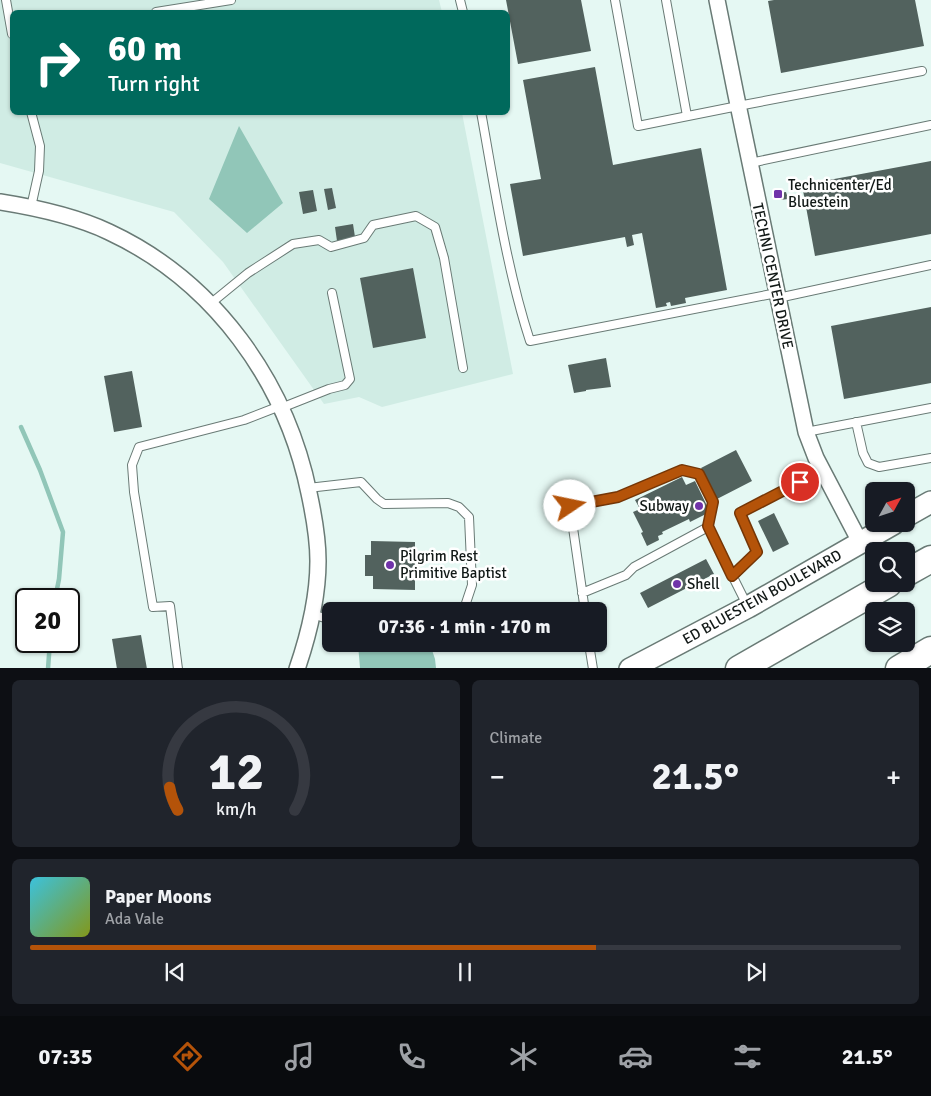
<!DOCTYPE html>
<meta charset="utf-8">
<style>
:root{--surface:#171b24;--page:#20242c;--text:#f1f3f6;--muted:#9ea1a6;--line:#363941;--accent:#b45309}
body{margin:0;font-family:Signika,sans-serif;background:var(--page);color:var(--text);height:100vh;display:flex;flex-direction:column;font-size:19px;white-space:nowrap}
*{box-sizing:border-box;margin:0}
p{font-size:16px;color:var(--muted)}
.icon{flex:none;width:28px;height:28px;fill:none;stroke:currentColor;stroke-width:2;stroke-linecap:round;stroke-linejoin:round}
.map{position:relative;height:668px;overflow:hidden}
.details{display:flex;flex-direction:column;gap:12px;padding:12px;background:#0d0f14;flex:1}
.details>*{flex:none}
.hud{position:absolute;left:10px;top:10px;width:500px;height:105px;border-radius:8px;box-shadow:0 1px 4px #0004;background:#00695c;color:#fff;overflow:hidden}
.needle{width:32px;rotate:50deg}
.controls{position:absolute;left:865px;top:482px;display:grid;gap:10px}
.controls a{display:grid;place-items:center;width:50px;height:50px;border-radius:8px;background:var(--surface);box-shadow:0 1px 4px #0004;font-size:25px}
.speed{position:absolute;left:15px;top:588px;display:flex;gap:10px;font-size:25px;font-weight:700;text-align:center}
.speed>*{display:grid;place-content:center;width:65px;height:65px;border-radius:50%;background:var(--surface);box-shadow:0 1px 4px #0004;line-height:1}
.speed .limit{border:2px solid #111;border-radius:8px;background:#fff;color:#111}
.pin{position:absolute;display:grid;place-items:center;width:42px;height:42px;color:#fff;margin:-21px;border:2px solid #fff;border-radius:50%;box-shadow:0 1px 5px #0007}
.me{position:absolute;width:55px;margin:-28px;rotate:79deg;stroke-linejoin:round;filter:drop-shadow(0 0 4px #0008)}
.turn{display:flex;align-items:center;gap:18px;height:105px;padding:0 15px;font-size:22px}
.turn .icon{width:65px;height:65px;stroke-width:2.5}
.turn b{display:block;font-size:35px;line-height:42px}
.big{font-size:38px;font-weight:700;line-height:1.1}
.details .card{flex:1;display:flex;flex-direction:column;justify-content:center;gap:8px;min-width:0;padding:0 18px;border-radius:8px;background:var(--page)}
.details .dial{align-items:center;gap:0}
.dial svg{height:130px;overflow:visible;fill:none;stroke:var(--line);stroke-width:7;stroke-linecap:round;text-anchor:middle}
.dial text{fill:var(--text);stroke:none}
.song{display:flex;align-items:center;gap:15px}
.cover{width:60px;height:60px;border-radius:8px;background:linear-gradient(135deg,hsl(190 70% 55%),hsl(70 70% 35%))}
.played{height:5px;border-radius:2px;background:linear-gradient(90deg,var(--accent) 65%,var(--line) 65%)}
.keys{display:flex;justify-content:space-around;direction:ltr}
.heat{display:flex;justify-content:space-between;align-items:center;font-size:28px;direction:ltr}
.details .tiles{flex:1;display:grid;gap:12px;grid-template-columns:1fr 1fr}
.card:last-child{grid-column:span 2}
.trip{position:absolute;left:322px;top:602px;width:285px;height:50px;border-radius:8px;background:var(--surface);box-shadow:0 1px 4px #0004;font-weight:700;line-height:50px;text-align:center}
.tabs{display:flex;height:80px;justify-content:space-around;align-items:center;background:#090b0e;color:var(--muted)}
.tabs .icon{width:35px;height:35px}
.tabs .current{color:var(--accent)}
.tabs b{font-size:22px;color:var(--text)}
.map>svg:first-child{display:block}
.built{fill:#d0ece4}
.water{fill:#91c6b8}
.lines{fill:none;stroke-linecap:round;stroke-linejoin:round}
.stream{stroke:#91c6b8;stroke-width:4.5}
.building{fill:#52625e}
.lane-casing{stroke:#697a75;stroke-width:10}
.street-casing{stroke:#697a75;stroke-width:18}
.secondary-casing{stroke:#697a75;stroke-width:24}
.highway-casing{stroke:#697a75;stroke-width:29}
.lane{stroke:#fff;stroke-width:8}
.street{stroke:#fff;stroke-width:15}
.secondary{stroke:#fff;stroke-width:21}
.highway{stroke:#fff;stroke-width:26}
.route-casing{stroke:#753606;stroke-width:12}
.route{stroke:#b45309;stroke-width:9}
.poi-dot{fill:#7033a9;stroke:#fff;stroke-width:2}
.labels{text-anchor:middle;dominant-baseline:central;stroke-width:5;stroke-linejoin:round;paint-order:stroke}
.poi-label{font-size:15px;fill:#111816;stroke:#fff;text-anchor:start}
.street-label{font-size:15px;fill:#111816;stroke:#fff}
</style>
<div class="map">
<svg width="931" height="669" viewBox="0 0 931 669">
<rect width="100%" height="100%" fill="#e5f8f3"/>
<path class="built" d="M0,0H439L442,12H12V112L462,113L513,374L382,407L359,397L324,404L223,262L174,212L0,163Z"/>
<path class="water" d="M239,126L283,203L247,233L209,199Z
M358,644H430L435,659L436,668H360Z"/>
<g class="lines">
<path class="stream" d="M21,427L40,470L63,532L59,579L55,599
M48,669L50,641"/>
</g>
<path class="building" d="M506,0H581L591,51L518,64Z
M774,0H915L924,46L781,73L768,1Z
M595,67L613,165L701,148L727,290L685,298L686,303L671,306L670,302L666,303L667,306L656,308L642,233L632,235L634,245L627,247L625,237L523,256L510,184L541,179L523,80Z
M931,161V234L815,256L802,185Z
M332,188L336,208L328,210L324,189Z
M313,190L317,211L303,214L299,192Z
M786,192L788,199L780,200L779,193Z
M353,224L355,237L337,241L335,227Z
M413,268L426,338L373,348L360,278Z
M931,307V383L844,399L831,326Z
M606,358L611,387L586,390V391L574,393L568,365Z
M132,371L142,427L114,432L104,376Z
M736,450L752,481L717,499L701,468Z
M682,477L686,485L695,481L710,512L690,522L689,519L662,532L663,534L658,536L659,540L647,546L641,533L643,532L633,512L640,509L635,500Z
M774,513L789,544L773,552L758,521Z
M371,541L415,542V590L373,589V576H365V555H371Z
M706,559L714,574L648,608L640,593Z
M141,635L147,669H117L112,639Z"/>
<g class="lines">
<g class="lane-casing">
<path id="lane" d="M6,0L12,34
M460,0L463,12
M615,0L638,126L738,106L922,71
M666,0L687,116
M156,12L231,0
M481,112C495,189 506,267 530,341L777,293
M750,163L931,125
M31,207L39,171L40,146L31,112
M778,298L931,265
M210,304L248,273L293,244L319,240L331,247L364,238L373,225L416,216L435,227L444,258L463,368
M281,408L329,389L345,385L350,379L332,293
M856,422L863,453L868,463L879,467L931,458
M806,432L931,408
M308,488L361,482L377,499L384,504L448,503L459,507L469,517L472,585L465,606L460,611
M733,576L757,552L740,513L823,470
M582,593L626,575L634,567L708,527
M585,611L570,507L618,497L682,470L699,474L713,502L708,527L747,605
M312,614L331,620
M589,644L593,669
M178,669L170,606L153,607L134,492L132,465L139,447L244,420L280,406"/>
</g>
<g class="street-casing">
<path id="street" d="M717,0L736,95L806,432L816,458L860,542
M0,202C38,208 75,216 109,232C214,281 286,381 309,493C314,516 318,538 318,561C318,597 309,634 297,669"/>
</g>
<g class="secondary-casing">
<path id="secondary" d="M906,516L931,502
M630,669L748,607L893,524"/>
</g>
<g class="highway-casing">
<path id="highway" d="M906,573L931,559
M739,669L888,584
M899,669L931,650"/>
</g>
<use href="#lane" class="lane"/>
<use href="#street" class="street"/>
<use href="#secondary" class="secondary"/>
<use href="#highway" class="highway"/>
</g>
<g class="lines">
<g class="route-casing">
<path id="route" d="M570,506L618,497L682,470L699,474L713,502L708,526L732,576L757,552L740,513L800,482"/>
</g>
<use href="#route" class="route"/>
</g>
<g class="poi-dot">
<rect x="773" y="189" width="10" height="10" rx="2.5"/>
<circle cx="699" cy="506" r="5"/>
<circle cx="390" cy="565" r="5"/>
<circle cx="677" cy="584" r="5"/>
</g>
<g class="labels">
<g class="poi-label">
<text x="788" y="185">Technicenter/Ed<tspan x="788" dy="17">Bluestein</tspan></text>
<text x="689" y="506" text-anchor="end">Subway</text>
<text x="400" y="556">Pilgrim Rest<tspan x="400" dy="17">Primitive Baptist</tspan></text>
<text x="687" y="584">Shell</text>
</g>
<g class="street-label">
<text transform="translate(773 276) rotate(78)">TECHNI CENTER DRIVE</text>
<text transform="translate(762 597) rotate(-29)">ED BLUESTEIN BOULEVARD</text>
</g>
</g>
</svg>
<div class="controls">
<a><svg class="needle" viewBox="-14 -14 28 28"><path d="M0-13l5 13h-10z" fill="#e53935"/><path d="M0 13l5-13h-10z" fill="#9ea1a6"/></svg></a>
<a><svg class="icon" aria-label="search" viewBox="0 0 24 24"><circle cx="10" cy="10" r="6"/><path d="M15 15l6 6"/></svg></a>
<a><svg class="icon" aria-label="layers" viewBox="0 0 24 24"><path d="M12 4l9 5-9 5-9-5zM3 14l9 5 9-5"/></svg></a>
</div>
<div class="speed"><div class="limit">20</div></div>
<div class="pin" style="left:800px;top:482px;background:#d93025"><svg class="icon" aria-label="arrive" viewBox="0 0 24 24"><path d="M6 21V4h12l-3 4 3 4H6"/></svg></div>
<svg class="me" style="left:570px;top:506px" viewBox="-20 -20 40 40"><circle r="19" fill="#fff"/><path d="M0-13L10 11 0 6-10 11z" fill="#b45309"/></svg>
<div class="trip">07:36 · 1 min · 170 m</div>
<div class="hud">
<div class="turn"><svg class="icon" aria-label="right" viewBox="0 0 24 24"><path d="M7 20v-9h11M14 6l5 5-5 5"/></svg><div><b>60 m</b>Turn right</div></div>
</div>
</div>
<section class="details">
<div class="tiles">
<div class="card dial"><svg viewBox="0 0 100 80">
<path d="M14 69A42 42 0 1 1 86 69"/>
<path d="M14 69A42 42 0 0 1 9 55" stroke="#b45309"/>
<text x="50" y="56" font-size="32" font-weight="700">12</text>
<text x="50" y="72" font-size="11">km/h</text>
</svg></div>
<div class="card"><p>Climate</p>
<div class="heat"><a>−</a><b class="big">21.5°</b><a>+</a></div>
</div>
<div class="card">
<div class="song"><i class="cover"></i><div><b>Paper Moons</b><p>Ada Vale</p></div></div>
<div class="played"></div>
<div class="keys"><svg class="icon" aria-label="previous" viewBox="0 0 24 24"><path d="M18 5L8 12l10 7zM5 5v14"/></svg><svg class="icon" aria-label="pause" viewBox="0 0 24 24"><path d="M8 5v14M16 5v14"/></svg><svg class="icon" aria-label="next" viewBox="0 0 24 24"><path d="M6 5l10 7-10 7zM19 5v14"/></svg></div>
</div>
</div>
</section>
<nav class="tabs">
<b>07:35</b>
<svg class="icon current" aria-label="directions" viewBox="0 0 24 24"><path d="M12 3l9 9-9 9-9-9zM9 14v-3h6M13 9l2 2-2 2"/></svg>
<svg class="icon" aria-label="music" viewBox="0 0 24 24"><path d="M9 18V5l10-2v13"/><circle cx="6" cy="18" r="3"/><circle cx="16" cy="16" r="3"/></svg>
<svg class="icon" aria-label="phone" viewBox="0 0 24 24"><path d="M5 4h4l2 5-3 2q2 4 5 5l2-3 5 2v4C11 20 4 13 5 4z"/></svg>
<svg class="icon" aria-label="climate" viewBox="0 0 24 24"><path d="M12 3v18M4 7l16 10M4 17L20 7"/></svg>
<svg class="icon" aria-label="car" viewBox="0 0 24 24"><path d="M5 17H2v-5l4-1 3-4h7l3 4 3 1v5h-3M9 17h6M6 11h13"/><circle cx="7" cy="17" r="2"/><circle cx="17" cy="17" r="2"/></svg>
<svg class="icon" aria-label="filters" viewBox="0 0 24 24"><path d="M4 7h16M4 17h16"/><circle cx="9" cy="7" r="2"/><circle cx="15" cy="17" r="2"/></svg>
<b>21.5°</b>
</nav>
